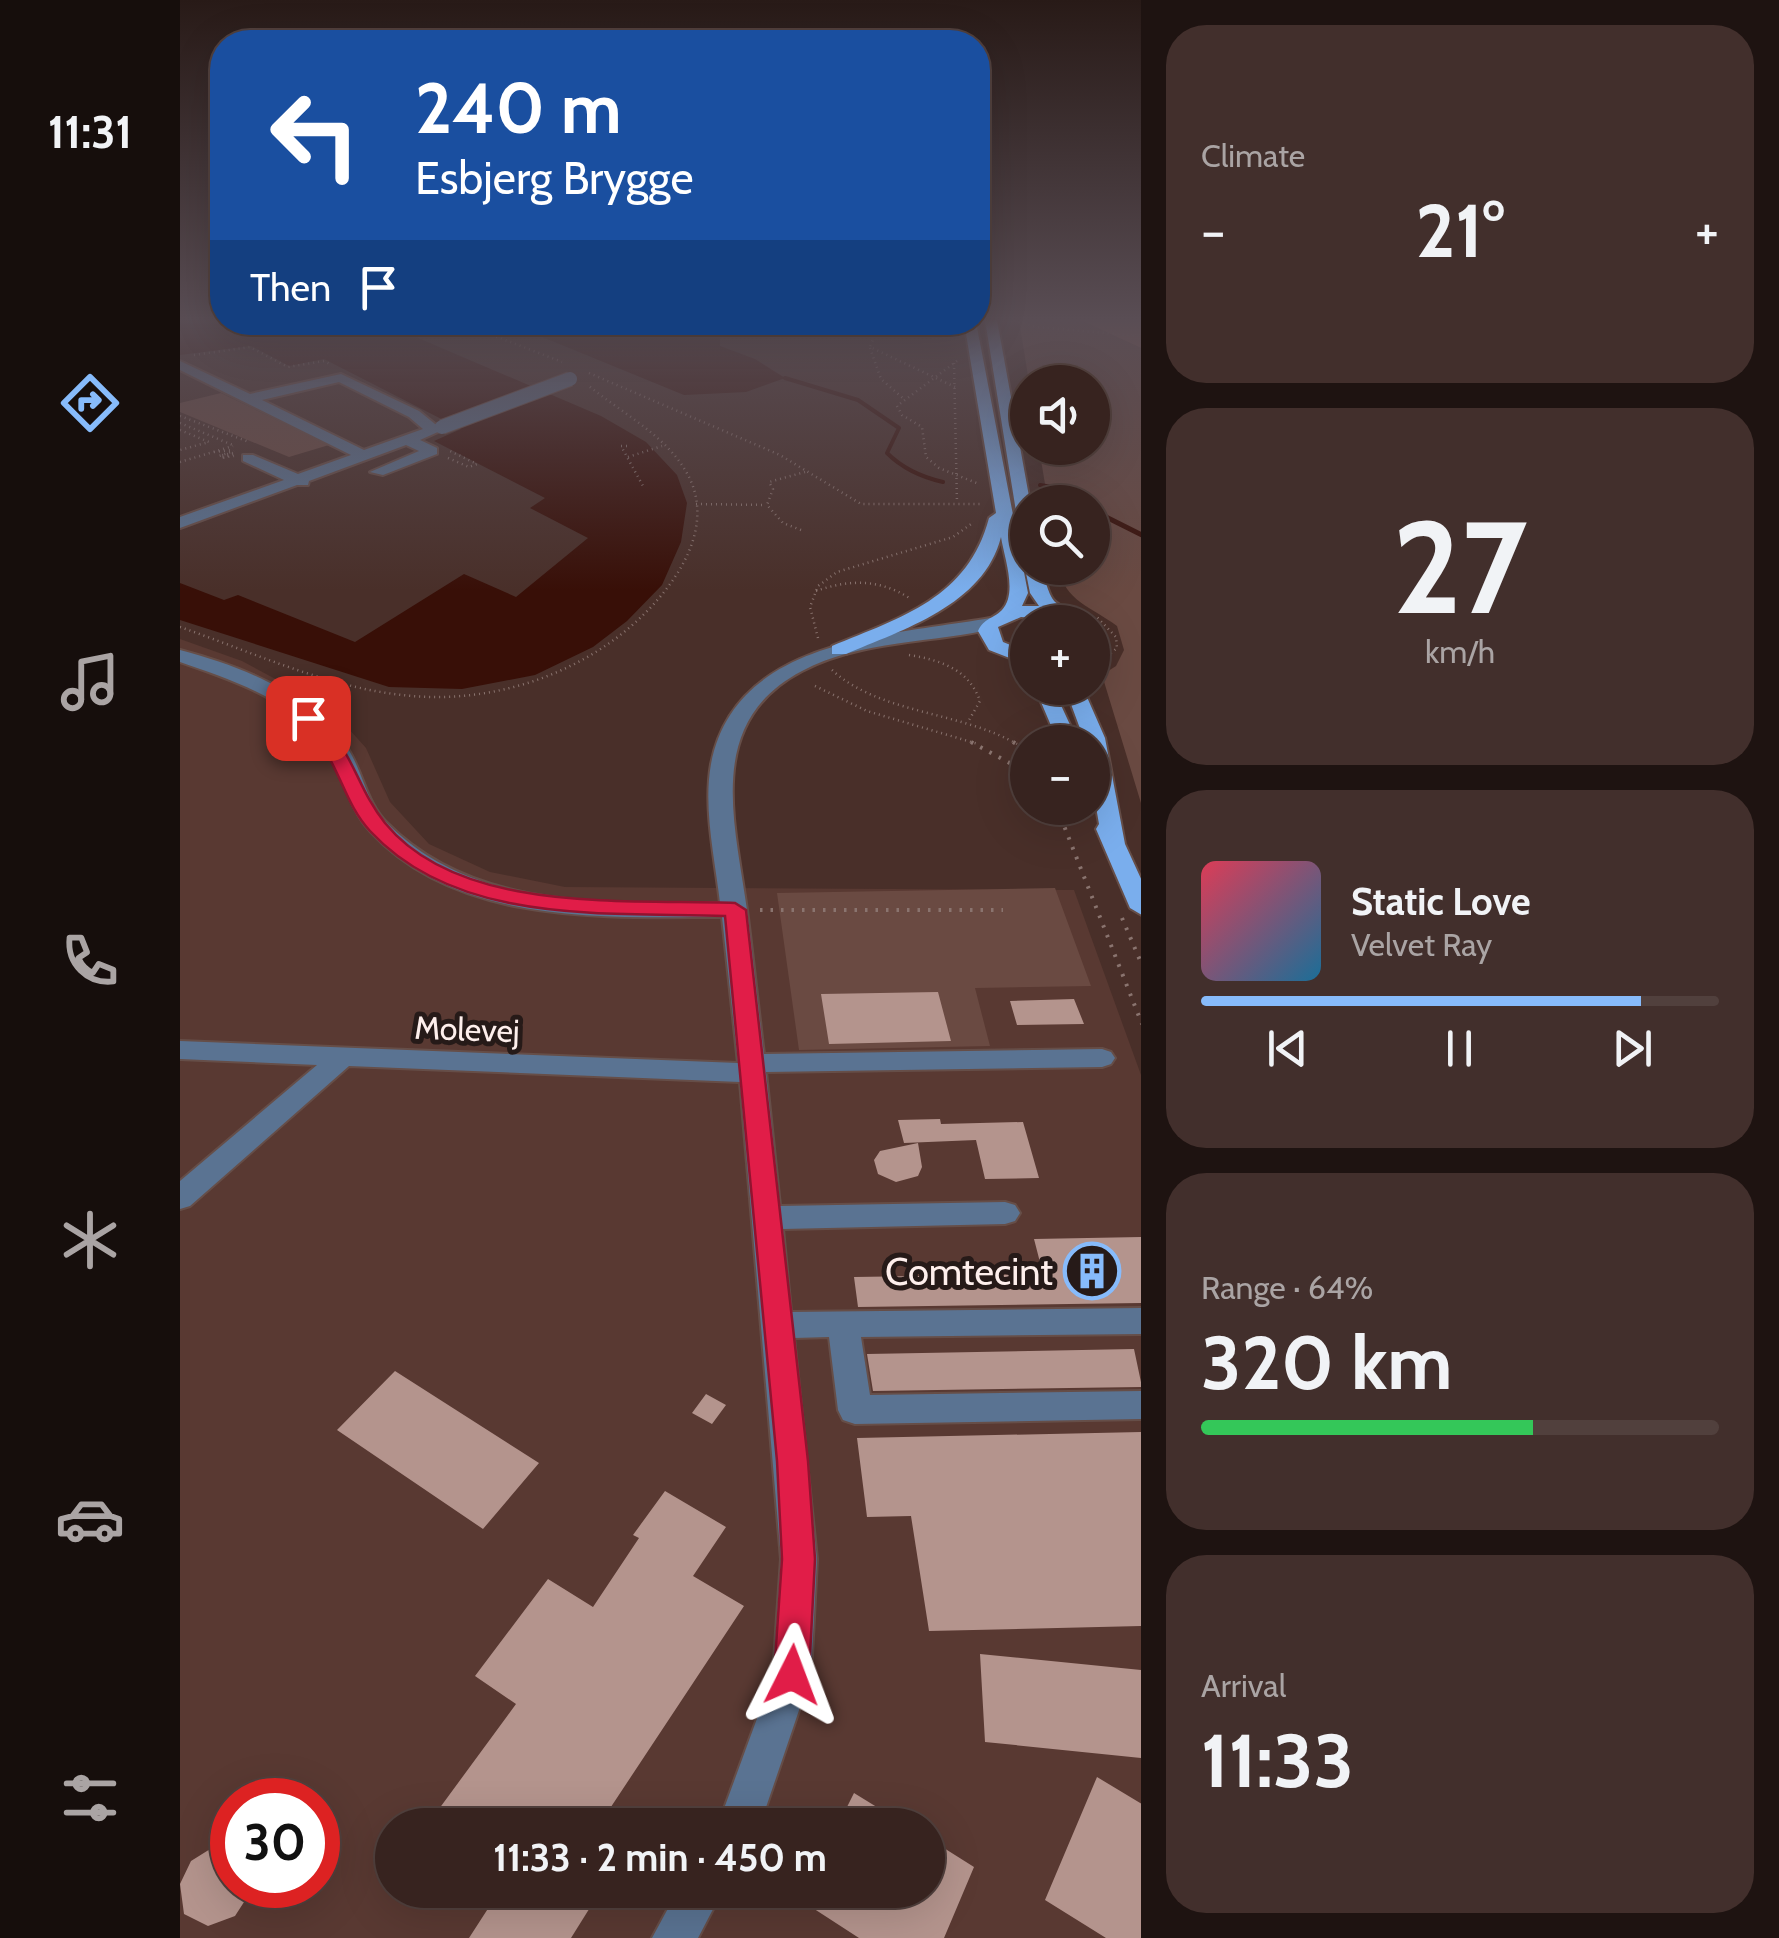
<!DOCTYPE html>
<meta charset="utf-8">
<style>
:root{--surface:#37231f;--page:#422f2c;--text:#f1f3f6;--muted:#aaa4a4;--line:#51403d;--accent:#87bbfb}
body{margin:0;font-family:Cabin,sans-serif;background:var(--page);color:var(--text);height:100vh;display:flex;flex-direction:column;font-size:38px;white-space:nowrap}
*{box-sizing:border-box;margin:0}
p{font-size:32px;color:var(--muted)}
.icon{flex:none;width:55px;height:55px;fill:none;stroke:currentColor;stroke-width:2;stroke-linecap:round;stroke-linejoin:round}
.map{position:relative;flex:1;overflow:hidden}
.panel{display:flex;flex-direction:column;gap:25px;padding:25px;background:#1e1311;width:638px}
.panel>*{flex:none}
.hud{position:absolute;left:30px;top:30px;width:780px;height:305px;border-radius:40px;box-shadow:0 10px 40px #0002,0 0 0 2px var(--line);background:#1a4fa0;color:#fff;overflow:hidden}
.fabs{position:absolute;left:830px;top:365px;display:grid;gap:20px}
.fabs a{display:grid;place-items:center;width:100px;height:100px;border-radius:50%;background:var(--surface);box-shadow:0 10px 40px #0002,0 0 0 2px var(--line);font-size:50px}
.speed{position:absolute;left:30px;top:1778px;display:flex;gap:20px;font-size:50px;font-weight:700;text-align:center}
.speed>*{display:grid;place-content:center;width:130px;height:130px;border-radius:50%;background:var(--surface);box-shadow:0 10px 40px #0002,0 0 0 2px var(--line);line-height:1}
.speed .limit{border:15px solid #d22;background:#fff;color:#111}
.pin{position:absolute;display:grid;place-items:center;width:85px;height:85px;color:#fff;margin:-42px;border-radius:20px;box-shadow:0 5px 15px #0006}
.me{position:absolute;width:110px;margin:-55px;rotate:3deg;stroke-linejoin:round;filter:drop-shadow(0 0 8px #0008)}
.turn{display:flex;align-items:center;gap:35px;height:210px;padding:0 40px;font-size:45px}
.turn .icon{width:130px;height:130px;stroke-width:2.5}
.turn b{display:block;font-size:70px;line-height:85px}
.then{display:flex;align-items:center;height:95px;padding:0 40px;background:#0003;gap:20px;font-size:38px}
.big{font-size:75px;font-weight:800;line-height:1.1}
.panel .card{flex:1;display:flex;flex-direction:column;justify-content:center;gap:15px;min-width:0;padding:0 35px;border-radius:40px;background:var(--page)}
.panel .dial{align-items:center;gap:0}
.dial b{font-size:130px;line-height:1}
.song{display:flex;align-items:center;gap:30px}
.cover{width:120px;height:120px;border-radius:15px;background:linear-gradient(135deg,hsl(350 70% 55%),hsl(200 70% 35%))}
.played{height:10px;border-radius:5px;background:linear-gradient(90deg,var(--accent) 85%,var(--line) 85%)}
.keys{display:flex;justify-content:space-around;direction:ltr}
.heat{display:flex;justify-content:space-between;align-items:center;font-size:55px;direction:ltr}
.charge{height:15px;border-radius:8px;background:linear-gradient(90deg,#34c759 64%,var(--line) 0)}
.trip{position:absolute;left:195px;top:1808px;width:570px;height:100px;border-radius:50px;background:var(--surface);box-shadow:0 10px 40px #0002,0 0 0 2px var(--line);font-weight:800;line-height:100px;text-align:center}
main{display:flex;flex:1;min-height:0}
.tabs{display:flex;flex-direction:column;width:180px;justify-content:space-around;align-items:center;background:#160e0c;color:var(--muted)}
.tabs .icon{width:70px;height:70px}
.tabs .on{color:var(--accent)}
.tabs b{font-size:45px;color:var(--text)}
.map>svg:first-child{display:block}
.built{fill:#593932;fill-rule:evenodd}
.green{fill:#6a4a42}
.forest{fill:#916055}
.water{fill:#380f07}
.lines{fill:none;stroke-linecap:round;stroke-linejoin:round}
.stream-far1{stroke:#380f07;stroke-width:4}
.stream{stroke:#380f07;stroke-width:5}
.building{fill:#b4948d}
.minor-casing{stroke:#664e48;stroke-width:4}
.major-casing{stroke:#664e48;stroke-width:4}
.path-far1{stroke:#8a746f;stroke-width:2.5;stroke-dasharray:1 4;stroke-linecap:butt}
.path{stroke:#8a746f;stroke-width:4;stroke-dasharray:2.5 8;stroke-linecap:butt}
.minor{fill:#5a7392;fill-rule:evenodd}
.major{fill:#7aaeed;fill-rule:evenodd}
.minor-bridge-casing{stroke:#664e48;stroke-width:16;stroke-linecap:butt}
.minor-bridge{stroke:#5a7392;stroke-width:14}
.route{fill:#e11d48;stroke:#92132f;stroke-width:2.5}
.labels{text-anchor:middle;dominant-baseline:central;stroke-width:10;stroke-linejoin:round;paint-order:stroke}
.street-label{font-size:32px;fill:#feefec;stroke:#261a18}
.near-poi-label{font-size:38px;fill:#feefec;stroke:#261a18;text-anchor:end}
</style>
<main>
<nav class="tabs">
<b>11:31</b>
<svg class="icon on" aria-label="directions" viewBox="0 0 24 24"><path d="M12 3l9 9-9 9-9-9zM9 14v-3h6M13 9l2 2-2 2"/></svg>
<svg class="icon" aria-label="music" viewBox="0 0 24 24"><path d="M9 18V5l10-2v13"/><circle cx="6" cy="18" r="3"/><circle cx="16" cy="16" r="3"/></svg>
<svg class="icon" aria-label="phone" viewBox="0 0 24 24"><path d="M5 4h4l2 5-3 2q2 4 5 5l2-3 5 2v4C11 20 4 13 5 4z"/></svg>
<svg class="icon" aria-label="climate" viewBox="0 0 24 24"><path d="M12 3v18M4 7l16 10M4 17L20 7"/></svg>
<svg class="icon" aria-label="car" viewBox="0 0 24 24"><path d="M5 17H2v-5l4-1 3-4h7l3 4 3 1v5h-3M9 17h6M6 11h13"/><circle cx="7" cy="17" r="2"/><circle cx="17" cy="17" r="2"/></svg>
<svg class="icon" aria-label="filters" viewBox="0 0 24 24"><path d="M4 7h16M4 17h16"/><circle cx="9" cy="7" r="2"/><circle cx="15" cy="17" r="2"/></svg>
</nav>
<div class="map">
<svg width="962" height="1938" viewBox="0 0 962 1938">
<rect width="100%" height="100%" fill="#492f29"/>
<path class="built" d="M0,639L62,661L151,709L186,748L210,802L249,844L310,872L385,887L894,890L961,1075V1938H0ZM52,1800H138V1885H52ZM212,1825H748V1890H212Z"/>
<path class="green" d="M839,320H900L961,348V803L922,675L936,666L944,650L937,626C912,607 884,601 879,568H912V502H868L859,448H912V382H849Z
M41,393L149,445L109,457L0,412V403Z
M875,888L911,986L795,988L810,1046L619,1050L597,893Z"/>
<path class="forest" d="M900,320H961V348Z"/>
<path class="water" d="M0,320L196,323L224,332L421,416L466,442L497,475L507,503L501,542L482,585L447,621L413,647L355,675L282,689L209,687L0,620V583L44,600L58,595L175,642L284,574L336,597L408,538L350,508L365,498L254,441L281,429L144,359L109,366L71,346L0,355Z
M328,323H540V346L575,359L605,378L566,392L504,395Z"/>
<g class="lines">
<path class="stream-far1" d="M605,378L678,400L719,428L707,453C723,469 741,477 763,482
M860,485L891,490L912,502
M912,503L915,506"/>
<path class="stream" d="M913,504L926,517L962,535"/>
</g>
<path class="building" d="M758,992L771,1041L649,1044L641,994Z
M894,999L904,1024L837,1025L830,1001Z
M760,1119L761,1124L843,1122L859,1178L805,1179L796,1140L724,1143L718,1120Z
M738,1143L742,1167L738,1176L716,1182L698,1174L694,1160L700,1151Z
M962,1237V1303L678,1307L674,1277L863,1274L854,1239Z
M954,1349L962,1387L693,1391L687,1354Z
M215,1371L359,1463L303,1529L157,1430Z
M526,1394L546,1405L532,1424L512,1413Z
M962,1432V1626L749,1631L731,1516L687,1517L677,1438Z
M485,1491L546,1527L513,1576L564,1606L419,1825H272L256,1813L336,1704L295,1676L368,1579L413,1607L459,1538L453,1535Z
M800,1654L962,1670V1758L805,1742Z
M917,1777L962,1804V1938H926L865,1900Z
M674,1793L726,1825H658Z
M748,1838L794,1867L764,1938H679L605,1890H748Z
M35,1846H52V1885H75L55,1916L28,1926L4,1914L0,1884L11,1861Z
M320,1890H421L391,1938H289Z"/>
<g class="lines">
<g class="minor-casing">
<path id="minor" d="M0,361L70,394L161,374L239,411L255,424L269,427L240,440L257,448V454L203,475L190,472L239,451L226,445L129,481L128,485H117L0,528V517L104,480L63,461V455H73L118,474L171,455L0,370ZM159,382L229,417L243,429L184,450L82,400Z
M810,618L819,624L817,628C754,643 680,640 622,671C524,722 555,822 567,910C573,956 578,1006 584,1054L922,1049L931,1052L935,1058L931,1064L922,1067L586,1072L600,1206L825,1202L835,1205L840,1213L835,1221L825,1224L603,1229L611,1312L962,1308V1334L681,1337L690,1395L962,1391V1419L675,1424L663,1420L658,1410L649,1337L614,1338L637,1559L631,1675L580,1825H538L593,1675L601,1559L560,1082L169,1066L10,1206L0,1209V1181L137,1065L0,1059V1041L558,1063L542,917C425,917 277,926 190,831C169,808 164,776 148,750C117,701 52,680 0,662V650C61,666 133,694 168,749C183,772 187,804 207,823C294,911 426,903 540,903C535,859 523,808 531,764C555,638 709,636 810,618Z
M498,1890H543L518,1938H472Z"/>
</g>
<g class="major-casing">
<path id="major" d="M805,320H817L850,502L848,541L840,536Z
M784,322H796L848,593L842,606H859L850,593L845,568H862C874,617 876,596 906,622L841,617L818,627L823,642L848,652V665L809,650L798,631C804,618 813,619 822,610C838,593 824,557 821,537C804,605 722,630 666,654H652V646C722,617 788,598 809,518L816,513Z
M855,688H873L898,742H878Z
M885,688H903L925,738L945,844L962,881V915L950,908L916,829L919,824L912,784V742H905Z"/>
</g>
<path class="path-far1" d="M834,320L856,327L962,336
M279,322L382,362
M700,322L690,347L775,387
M690,348L701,379L725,400
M14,355L70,347L108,367L144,361L152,365
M777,361L717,406L722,415L742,427L746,457L759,468L799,484
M774,363L777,503
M409,373L600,455L681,504H802
M0,416L69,442
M0,423L55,446
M0,430L29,442L0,450
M447,446H441L463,486
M34,452L52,450
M53,453L39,456L54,451
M53,454L41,458L54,456
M448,457L482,446
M268,458L289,467L297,464L270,451
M0,462L53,446
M516,504L586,505
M621,530L603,523L587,505L593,489L589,482L625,472
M636,591C670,579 700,579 731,599
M0,627C83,656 165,696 254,697C347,698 443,654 495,577C515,547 526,511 509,477C489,437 443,414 409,386
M638,638L630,607L638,586L657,572L773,537L794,522
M729,655C760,660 789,669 800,701L788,722
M652,670C700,714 779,711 837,744
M912,670L937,648L936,637L915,615
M635,686L687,711L798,744"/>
<path class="path" d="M791,742L848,773
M833,742L848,751
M877,808L962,1024
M897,808L905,826
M580,910H823
M942,918L962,965"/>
<use href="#minor" class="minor"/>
<use href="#major" class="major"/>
<g class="minor-bridge-casing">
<path id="minor-bridge" d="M262,427L390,379"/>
</g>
<use href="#minor-bridge" class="minor-bridge"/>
</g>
<linearGradient id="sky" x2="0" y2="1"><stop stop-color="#281a17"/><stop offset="0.54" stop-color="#594d54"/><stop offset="1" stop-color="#594d54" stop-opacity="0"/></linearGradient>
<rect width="962" height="591" fill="url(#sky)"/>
<path class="route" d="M122,715H135C174,750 176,787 205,823C280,915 449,899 555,903L566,910L628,1461L635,1559L629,1675L624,1687L612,1692L599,1687L594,1675L602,1559L597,1461L545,916C427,912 278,926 190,831C161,800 160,758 122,722Z"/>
<defs>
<g id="building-ring" transform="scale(2.875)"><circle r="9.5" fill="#261a18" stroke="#87bbfb" stroke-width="1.5"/><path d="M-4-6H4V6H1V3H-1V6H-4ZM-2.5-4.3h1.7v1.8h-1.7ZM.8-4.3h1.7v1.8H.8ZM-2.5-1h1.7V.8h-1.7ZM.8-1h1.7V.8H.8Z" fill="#87bbfb"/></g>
</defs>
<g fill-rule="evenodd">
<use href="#building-ring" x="912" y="1271"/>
</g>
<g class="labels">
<g class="street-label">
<text transform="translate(287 1029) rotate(2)">Molevej</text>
</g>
<g class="near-poi-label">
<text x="873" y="1271">Comtecint</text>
</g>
</g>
</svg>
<div class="fabs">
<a><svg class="icon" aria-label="sound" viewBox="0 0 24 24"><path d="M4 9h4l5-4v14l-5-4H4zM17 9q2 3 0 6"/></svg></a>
<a><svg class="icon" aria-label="search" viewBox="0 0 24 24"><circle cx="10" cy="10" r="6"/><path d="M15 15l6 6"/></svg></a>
<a>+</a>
<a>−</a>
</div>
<div class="speed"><div class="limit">30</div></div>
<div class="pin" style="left:128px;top:718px;background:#d93025"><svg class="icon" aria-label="arrive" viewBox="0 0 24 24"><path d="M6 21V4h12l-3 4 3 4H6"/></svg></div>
<svg class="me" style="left:612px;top:1675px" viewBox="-20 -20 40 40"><path d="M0-17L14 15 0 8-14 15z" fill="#e11d48" stroke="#fff" stroke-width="4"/></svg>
<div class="trip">11:33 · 2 min · 450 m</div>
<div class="hud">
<div class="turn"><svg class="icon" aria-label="left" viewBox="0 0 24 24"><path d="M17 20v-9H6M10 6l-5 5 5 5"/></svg><div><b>240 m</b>Esbjerg Brygge</div></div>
<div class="then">Then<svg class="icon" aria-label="arrive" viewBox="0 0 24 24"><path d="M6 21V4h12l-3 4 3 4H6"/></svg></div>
</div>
</div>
<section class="panel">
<div class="card"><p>Climate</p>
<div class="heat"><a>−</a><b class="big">21°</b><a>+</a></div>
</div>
<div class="card dial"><b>27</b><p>km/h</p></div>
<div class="card">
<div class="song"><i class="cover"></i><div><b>Static Love</b><p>Velvet Ray</p></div></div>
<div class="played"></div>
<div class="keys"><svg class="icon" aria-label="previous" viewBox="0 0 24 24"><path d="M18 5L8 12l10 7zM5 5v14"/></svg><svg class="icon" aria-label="pause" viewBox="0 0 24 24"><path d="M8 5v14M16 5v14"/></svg><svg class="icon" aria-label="next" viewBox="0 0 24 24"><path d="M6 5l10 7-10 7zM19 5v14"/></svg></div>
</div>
<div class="card"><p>Range · 64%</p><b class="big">320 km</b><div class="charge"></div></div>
<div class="card"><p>Arrival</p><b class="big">11:33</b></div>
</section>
</main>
